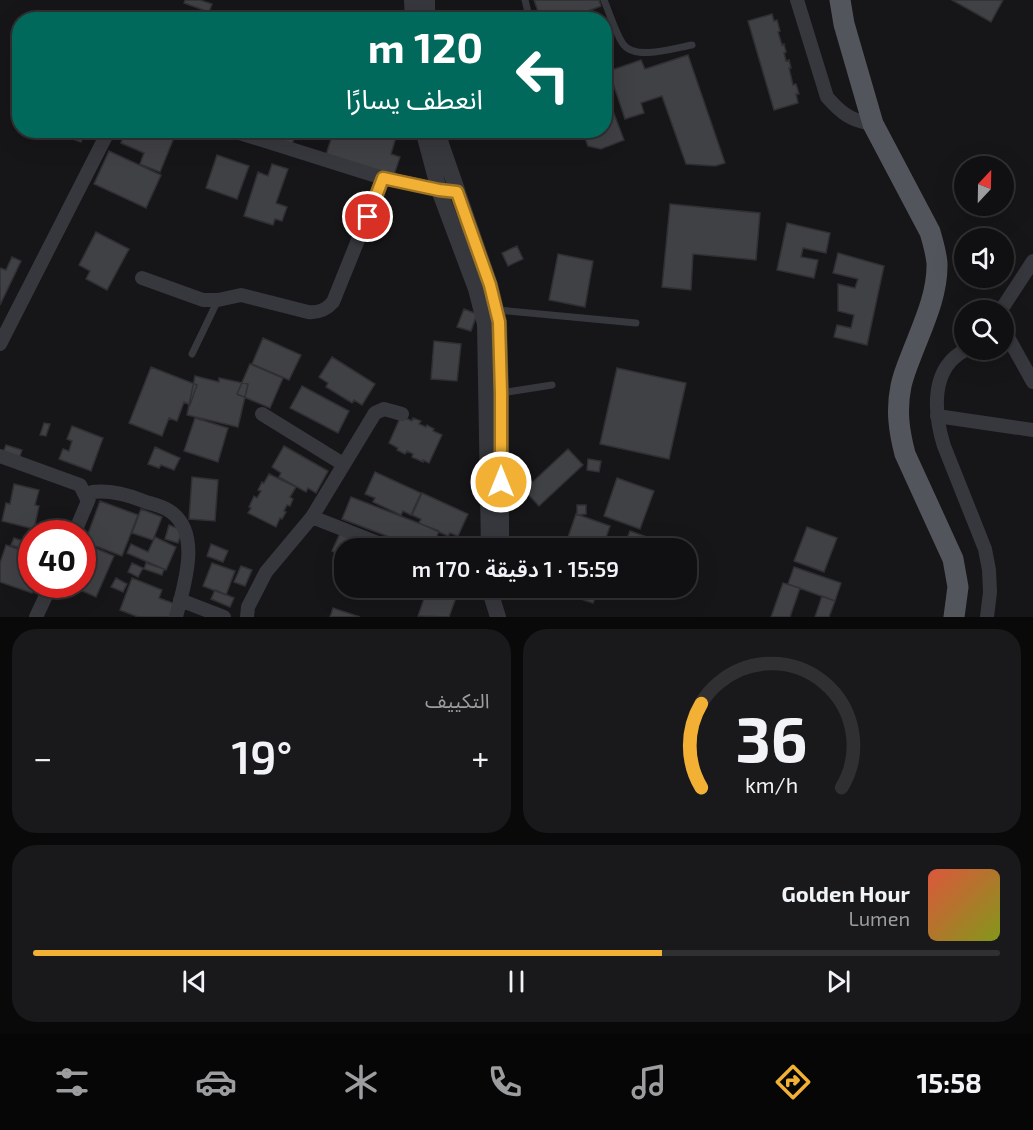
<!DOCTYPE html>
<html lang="ar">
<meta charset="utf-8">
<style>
:root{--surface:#101012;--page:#19191b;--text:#f1f3f6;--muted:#9c9d9f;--line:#303032;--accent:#f2b134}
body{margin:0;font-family:"Exo 2","Noto Sans Arabic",sans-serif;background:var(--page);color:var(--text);direction:rtl;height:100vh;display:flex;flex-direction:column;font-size:22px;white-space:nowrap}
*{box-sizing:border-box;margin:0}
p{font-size:20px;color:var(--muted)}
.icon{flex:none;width:33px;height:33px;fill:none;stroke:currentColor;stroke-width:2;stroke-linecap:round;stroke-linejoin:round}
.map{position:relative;height:617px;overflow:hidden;direction:ltr}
.side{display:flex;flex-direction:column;gap:12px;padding:12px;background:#09090a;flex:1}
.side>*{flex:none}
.guide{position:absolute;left:12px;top:12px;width:600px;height:126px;border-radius:24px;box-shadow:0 6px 24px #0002,0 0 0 2px var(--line);direction:rtl;background:#00695c;color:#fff;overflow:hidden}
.needle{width:39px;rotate:22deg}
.buttons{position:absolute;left:954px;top:156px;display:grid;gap:12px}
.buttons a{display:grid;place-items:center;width:60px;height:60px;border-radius:50%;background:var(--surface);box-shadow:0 6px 24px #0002,0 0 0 2px var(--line);font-size:30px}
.speed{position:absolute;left:18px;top:520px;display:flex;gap:12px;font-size:30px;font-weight:700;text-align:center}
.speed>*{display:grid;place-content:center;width:78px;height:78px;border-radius:50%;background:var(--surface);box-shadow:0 6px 24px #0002,0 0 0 2px var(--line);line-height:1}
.speed .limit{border:9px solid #d22;background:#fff;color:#111}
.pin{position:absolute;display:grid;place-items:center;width:51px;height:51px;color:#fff;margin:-26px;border:3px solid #fff;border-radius:50%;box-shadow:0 2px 6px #0007}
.me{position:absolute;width:66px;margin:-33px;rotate:0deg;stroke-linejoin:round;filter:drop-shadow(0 0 4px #0008)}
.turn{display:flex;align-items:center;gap:21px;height:126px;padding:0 30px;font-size:27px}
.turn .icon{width:78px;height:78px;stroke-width:2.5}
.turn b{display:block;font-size:42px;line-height:51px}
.big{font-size:45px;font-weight:600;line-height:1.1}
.side .tile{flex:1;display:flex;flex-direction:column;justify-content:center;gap:9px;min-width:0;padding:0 21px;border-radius:24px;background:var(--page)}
.side .dial{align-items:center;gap:0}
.dial svg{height:156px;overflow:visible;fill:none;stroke:var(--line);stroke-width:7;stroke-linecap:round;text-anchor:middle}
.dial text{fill:var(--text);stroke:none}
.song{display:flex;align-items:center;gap:18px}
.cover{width:72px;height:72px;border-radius:9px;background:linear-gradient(135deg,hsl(10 70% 55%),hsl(70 70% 35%))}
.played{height:6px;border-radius:3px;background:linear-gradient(90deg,var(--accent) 65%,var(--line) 65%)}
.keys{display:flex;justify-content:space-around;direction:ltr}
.heat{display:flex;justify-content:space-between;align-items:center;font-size:33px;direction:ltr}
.side .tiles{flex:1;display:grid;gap:12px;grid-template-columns:1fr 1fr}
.tile:last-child{grid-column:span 2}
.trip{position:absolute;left:334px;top:538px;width:363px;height:60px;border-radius:24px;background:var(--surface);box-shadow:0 6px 24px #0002,0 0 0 2px var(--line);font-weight:600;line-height:60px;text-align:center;direction:rtl}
.tabs{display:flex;height:96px;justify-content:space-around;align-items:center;background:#060607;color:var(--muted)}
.tabs .icon{width:42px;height:42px}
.tabs .current{color:var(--accent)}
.tabs b{font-size:27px;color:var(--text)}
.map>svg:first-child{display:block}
.building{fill:#404145;stroke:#303034;stroke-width:1.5}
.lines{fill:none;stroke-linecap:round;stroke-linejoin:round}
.service{stroke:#37383d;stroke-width:7}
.minor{stroke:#37383d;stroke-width:14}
.tertiary{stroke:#37383d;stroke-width:16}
.primary{stroke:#53555c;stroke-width:21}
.route-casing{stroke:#9d7322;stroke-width:15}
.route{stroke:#f2b134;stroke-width:10}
</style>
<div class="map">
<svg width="1033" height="617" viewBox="0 0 1033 617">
<rect width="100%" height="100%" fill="#161618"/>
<path class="building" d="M185,0H200L212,4L209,12L184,3Z
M534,0H599L601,6L578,15L580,20H541Z
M952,0H1003L991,22Z
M772,14L774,21L777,20L780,31L778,32L782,45L784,44L786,52L784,53L786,61L789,60L791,68H789L793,85L796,84L799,94H796L798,103L774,110L748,21Z
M688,55L725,163L715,166L686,164L662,96L641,103L644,113L625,119L609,71L641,60L645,69Z
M604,87L624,140L601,149L588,146L582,130H604Z
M48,130H85L81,142Z
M126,130H165L175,135L160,172L140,164L144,153L121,143Z
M245,130H297L291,147Z
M334,130H384L383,133L396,137L391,154L400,157L394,175L324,161Z
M109,151L161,175L146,208L94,184Z
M217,155L249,166L237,199L206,188Z
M272,164L288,169L276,203L287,207L282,221L275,219L273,225L244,216L258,172L268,176Z
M374,204L386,207L383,217L371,213Z
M670,204L760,213L756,260L693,254L691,290L662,287Z
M787,223L830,233L826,253L803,248L801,257L818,260L814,278L777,270Z
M96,232L129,249L107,290L86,279L90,271L79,265Z
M517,246L523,259L508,266L502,253Z
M838,253L884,266L867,345L834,337L837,325L851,328L854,315L838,311V284L855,288L858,279L833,273Z
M558,254L593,261L585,307L549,300Z
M12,257L21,261L0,305V268L6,270Z
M464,309L477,314L471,331L457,327Z
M263,338L301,355L289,380L252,364Z
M434,341L461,344L457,381L431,379Z
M332,357L375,384L362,405L354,400L352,403L326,387L328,383L319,377Z
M250,364L283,378L270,408L237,394Z
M151,367L197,385L190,405L184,402L177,421L169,418L162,436L129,423Z
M617,368L686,383L669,459L600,444Z
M195,376L219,382V378L248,384L238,427L187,415Z
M302,386L349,411L338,433L290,408Z
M401,416L412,421L413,418L421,421L419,424L426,427L427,425L434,429L433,431L442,435L429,463L423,460V462L412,457L413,454L407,451L405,454L397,450L398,448L389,443Z
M195,418L228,428L218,462L184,451Z
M44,423L50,424L46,436L40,435Z
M72,426L103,438L91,471L59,459L63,449L69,451L72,441L67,439Z
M6,445L22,450L19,459L3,453Z
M284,446L328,471L316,493L308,488L306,492L279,477L281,473L272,467Z
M155,447L180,458L174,470L161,465L159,468L148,464Z
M568,449L583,465L539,506L524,490Z
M588,459L601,461L599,472L587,470Z
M375,472L421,493L411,515L403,511L401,515L373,502L375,498L365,494Z
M269,474L296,487L290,497L293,499L290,506L287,505L284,511L286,512L282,519L280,518L276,527L248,513L251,508L249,507L254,496L257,498L261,491L258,490L262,482L264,483Z
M192,477L218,480L215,521L189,519Z
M617,478L654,491L640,529L604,516Z
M14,484L39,490L35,505L39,506L34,529L2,521L6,503L10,504Z
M422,493L468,514L458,536L450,533L448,536L419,523L421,519L412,515Z
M351,497L439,531L432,549H421L342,519Z
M100,501L138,515L122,556L85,542Z
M577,505H586V514L577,515Z
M141,509L162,517L153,540L132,533Z
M576,514L610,526L602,549H564Z
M169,525L182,530L178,543L165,539Z
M807,527L837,538L824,572L794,561Z
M342,529L386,549H345V562L340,560L342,556L332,551Z
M630,531L661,542L659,549H623Z
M155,537L176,547L166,570L127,553L131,544L148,552Z
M14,538L32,544V552L11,545Z
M83,543L114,556L96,597L69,585H82Z
M211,544L228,551L223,562L207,556Z
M6,545L32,554V585H35L32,593L0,582V563Z
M132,563L143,568L138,577L128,572Z
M146,563L164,569L162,575L144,569Z
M212,563L235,571L226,595L203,586Z
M241,566L252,570L245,586L234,582Z
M794,567L841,583L835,601L788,584Z
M116,578L127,584L123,592L111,587Z
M132,578L162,590L159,598L178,605L174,617H138L120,610Z
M783,583L800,588L790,617H771Z
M400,588H428L425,595L417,591L416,595Z
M440,588H447L458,592L449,617L418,616L427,590L438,594Z
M548,588H599L593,603Z
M215,590L234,598L230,607L211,599Z
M822,596L835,601L829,617H815Z
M333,608L360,617H330Z"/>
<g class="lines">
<path class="service" d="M525,0L530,20
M604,0C610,14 615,32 623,44C635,61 675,48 692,45
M498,310L636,323
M192,354L218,300
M501,393L552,385"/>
<path class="minor" d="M797,0L827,97C841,113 851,121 873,124
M230,130L383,178L447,191
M142,278L203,300H218L241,295L308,312C319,313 326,310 333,302L383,178
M1001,310L1033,261
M1004,330L1033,382
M0,344L109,130
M965,350C960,353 954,357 950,362C931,384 936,421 944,446L985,549L989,570L990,592L987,617
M262,414L343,464
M937,416L1033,430
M0,456L80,485L88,501L74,534
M88,501L90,495L92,492C112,490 128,495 146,502C153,504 162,506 168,510C203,531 184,585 176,617
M312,517L393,549
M180,600L224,617
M36,617L51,585
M247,617L248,607L266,572L312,517L375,413L384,409L402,414"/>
<path class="tertiary" d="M412,0L413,20
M427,0V20
M423,130L439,190L476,289L485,324L489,549
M438,130L441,144L490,285L499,322L501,393V549
M489,588L498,617"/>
<path class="primary" d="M840,0L844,24L873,124L930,232C933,242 936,253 937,263C938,295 922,327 911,356C907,366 903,376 901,386C896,410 899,431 905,454L953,559L958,587L954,617"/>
</g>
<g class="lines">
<g class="route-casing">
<path id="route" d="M368,217L383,178L439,190L457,192L490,285L499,322L501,393V482"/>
</g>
<use href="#route" class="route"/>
</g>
</svg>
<div class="buttons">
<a><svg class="needle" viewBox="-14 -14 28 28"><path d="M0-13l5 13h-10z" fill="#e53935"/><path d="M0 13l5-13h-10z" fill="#9c9d9f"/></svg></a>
<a><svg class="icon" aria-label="sound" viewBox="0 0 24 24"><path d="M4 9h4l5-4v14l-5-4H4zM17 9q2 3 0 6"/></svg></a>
<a><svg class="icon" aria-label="search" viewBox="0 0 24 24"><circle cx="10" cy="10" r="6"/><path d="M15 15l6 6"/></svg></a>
</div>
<div class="speed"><div class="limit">40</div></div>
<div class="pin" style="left:368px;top:217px;background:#d93025"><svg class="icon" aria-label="arrive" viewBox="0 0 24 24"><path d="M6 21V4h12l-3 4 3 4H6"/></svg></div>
<svg class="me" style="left:501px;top:482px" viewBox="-20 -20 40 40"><circle r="17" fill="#f2b134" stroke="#fff" stroke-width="3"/><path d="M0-11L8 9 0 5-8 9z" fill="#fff"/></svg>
<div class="trip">15:59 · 1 دقيقة · 170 m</div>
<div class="guide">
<div class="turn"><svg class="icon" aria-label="left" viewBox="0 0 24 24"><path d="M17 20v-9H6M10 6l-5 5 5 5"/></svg><div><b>120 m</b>انعطف يسارًا</div></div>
</div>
</div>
<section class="side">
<div class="tiles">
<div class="tile dial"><svg viewBox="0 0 100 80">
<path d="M14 69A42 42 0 1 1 86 69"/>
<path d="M14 69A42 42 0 0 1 14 26" stroke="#f2b134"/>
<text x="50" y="56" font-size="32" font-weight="700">36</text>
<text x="50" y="72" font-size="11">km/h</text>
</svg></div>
<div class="tile"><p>التكييف</p>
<div class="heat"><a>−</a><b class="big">19°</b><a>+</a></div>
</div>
<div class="tile">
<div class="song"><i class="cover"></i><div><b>Golden Hour</b><p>Lumen</p></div></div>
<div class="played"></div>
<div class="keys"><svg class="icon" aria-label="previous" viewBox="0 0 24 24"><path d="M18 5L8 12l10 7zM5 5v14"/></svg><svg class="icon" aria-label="pause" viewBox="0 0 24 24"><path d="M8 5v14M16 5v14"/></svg><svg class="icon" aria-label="next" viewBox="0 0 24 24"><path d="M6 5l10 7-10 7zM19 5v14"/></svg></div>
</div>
</div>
</section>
<nav class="tabs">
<b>15:58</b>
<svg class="icon current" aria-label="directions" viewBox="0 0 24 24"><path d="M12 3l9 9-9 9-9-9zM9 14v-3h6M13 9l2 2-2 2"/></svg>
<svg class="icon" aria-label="music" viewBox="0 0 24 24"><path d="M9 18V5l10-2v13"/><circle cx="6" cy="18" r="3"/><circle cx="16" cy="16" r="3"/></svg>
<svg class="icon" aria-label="phone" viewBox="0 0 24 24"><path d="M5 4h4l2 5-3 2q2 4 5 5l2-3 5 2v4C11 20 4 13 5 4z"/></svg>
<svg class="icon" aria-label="climate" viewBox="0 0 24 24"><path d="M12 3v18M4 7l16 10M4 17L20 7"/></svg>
<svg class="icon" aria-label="car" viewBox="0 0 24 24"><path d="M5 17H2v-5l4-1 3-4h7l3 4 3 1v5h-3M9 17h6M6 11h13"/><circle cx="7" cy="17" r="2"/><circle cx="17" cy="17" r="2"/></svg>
<svg class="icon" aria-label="filters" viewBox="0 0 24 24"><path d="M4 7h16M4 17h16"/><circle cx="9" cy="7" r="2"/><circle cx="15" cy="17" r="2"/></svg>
</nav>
